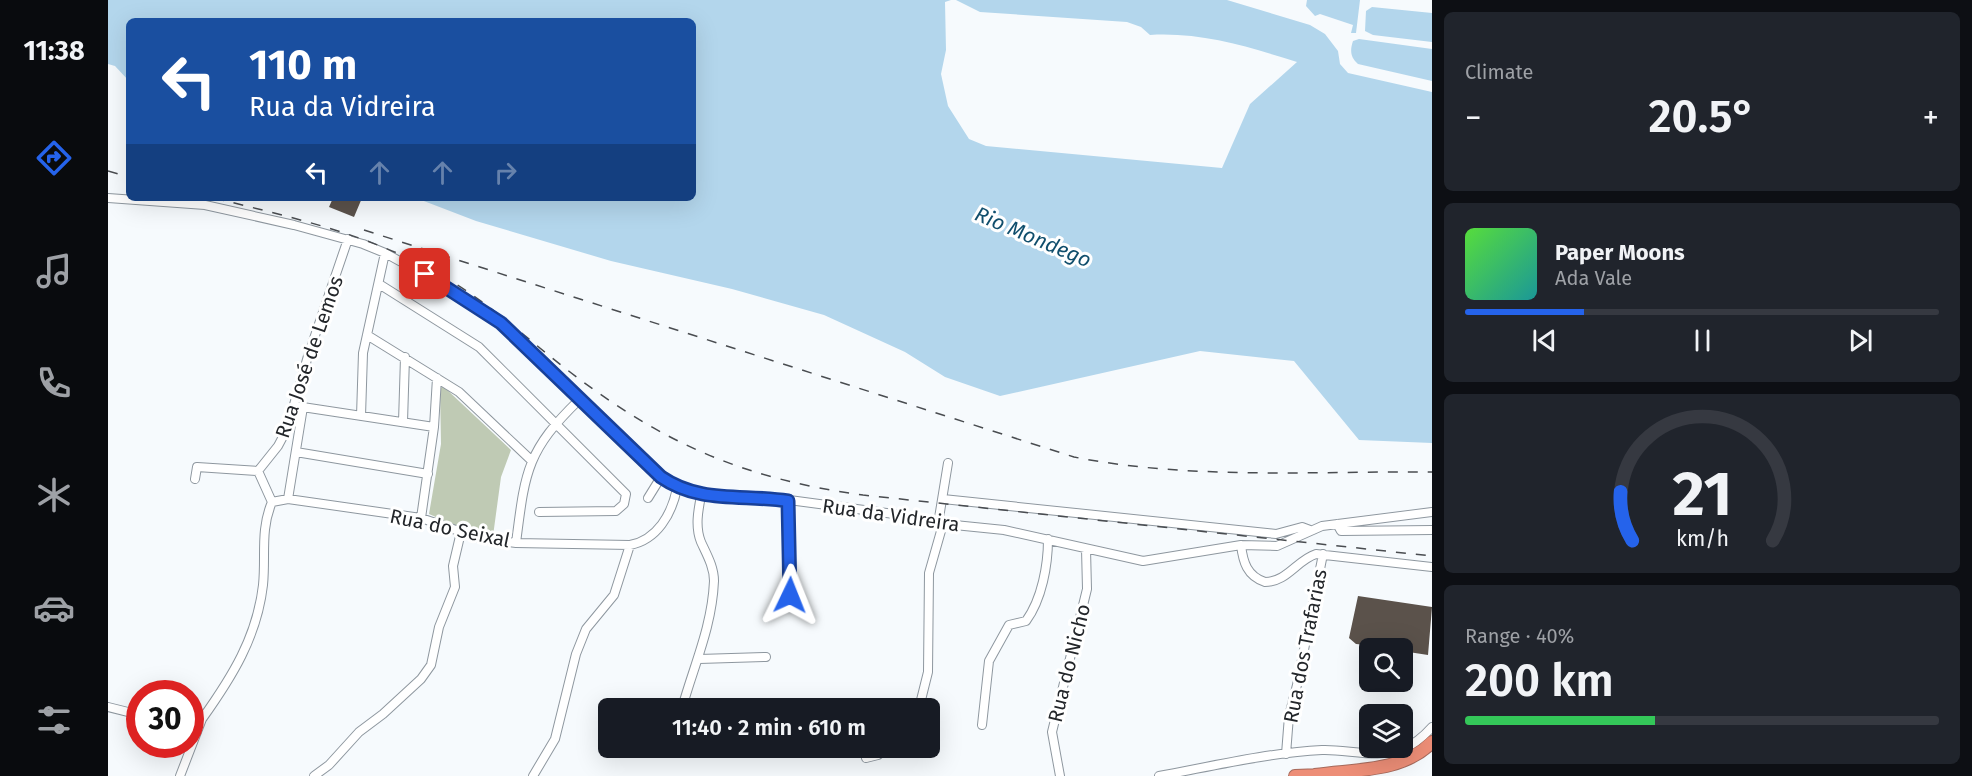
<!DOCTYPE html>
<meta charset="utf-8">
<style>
:root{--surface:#171b24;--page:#20242c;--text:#f1f3f6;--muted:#9ea1a6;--line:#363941;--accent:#2563eb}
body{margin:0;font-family:"Fira Sans",sans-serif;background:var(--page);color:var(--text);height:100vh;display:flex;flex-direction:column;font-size:22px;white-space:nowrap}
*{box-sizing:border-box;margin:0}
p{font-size:20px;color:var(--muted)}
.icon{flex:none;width:33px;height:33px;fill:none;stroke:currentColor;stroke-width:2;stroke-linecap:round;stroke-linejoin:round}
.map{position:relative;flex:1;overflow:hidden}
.details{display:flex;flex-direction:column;gap:12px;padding:12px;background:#0d0f14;width:540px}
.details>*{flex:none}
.banner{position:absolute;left:18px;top:18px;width:570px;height:183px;border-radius:9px;box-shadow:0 6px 24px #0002;background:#1a4fa0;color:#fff;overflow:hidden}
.buttons{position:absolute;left:1251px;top:638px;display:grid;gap:12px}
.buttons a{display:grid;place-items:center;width:54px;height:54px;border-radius:9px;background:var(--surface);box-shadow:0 6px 24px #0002;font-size:30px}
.speed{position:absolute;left:18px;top:680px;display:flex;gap:12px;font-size:30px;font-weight:700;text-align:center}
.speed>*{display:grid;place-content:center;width:78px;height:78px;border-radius:50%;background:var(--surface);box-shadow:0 6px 24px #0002;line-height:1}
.speed .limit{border:9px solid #d22;background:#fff;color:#111}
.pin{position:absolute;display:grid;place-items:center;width:51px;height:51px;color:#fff;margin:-26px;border-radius:12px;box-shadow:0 3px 9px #0006}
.me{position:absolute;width:66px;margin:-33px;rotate:2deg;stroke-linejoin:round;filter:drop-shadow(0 0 4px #0008)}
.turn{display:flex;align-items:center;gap:21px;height:126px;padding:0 24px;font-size:27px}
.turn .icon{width:78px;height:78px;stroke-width:2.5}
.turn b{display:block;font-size:42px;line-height:51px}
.lanes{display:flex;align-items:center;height:57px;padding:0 24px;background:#0003;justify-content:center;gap:30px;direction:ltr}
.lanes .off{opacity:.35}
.big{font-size:45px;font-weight:600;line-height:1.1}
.details .card{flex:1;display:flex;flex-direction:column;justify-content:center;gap:9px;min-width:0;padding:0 21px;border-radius:9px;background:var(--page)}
.details .dial{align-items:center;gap:0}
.dial svg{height:156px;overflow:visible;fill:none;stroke:var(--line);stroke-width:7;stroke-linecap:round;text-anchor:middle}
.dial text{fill:var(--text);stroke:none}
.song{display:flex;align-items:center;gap:18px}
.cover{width:72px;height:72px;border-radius:9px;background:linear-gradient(135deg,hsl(110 70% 55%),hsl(180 70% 35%))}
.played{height:6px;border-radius:3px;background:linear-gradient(90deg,var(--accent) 25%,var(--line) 25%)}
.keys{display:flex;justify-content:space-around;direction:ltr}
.heat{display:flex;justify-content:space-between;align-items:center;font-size:33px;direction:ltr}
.charge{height:9px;border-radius:4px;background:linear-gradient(90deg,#34c759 40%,var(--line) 0)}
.trip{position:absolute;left:490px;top:698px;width:342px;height:60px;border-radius:9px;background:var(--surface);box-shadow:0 6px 24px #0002;font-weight:600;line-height:60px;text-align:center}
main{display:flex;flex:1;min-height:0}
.tabs{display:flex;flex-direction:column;width:108px;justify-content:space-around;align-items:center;background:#090b0e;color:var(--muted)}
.tabs .icon{width:42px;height:42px}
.tabs .on{color:var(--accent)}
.tabs b{font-size:27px;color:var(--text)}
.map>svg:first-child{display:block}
.green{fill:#bfcab4}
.water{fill:#b3d6ec}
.building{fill:#5b524b}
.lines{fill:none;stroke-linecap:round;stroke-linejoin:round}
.minor-casing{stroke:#8e979f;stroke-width:10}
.highway-casing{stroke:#a66a5c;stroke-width:14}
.minor{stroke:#fff;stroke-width:8}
.highway{stroke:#ed8e77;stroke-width:12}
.rail{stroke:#494c50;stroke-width:1.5;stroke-dasharray:10 10;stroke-linecap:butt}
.route-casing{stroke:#184099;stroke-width:15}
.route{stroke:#2563eb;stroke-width:10}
.labels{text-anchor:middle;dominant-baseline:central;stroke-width:6;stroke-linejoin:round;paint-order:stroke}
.street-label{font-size:20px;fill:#23262a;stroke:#fff}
.water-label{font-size:21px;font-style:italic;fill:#104e6c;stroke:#fff}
</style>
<main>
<nav class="tabs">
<b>11:38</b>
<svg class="icon on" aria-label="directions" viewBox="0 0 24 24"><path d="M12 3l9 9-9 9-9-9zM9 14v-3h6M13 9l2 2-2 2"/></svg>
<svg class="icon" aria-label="music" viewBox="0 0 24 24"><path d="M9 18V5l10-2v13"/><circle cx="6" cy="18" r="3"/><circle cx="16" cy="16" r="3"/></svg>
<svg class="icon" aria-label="phone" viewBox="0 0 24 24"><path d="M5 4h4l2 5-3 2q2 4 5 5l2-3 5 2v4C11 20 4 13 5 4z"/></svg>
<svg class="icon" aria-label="climate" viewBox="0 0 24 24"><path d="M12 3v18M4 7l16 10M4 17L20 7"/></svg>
<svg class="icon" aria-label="car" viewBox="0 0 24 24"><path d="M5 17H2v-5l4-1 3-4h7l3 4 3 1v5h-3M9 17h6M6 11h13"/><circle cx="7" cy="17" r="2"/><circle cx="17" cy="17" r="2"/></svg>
<svg class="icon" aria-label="filters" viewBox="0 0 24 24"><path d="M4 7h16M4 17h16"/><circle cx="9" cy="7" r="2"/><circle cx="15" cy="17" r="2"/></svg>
</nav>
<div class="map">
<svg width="1324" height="776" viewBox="0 0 1324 776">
<rect width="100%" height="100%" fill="#f6fafd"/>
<path class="green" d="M335,386L403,450L393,477L385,536L369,535L321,514L333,444L332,389Z"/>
<path class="water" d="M0,0H843L837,2L838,50L833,74L840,106L861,139L878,146L1114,168L1142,104L1189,62C1141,47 1094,32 1042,35L1033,27L1019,22L872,12L848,0H1119L1202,25L1217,34L1230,51L1232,64L1240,73L1324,92V443L1251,440L1186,361L1092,351L892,396L837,377L797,352L716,315L624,289L503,261L368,221L308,198H585V21H21V81L7,66L0,64Z
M1199,0H1252L1248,33H1243L1245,25L1212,14L1207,16L1198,6Z
M1264,7L1324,13V42L1265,35L1257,31L1258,11Z
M1251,39L1324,49V81L1250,64C1242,57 1242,50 1245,41Z"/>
<path class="building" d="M225,198H254L246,217L221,207Z
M1250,596L1324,607L1320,655L1294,651V648L1248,644L1241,638Z"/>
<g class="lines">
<g class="minor-casing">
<path id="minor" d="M0,198L97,205L186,225L255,244L277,253L349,293L393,323L553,477L569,488L593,496H651L786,514L817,522L896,530L1035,561L1133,545L1169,546L1214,526L1324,512
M271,284L371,347L518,494L516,504L508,511L431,512
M259,335L351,392L423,460
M188,406L326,427
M253,416L255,353L277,253
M295,422L297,357
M188,452L320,474
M87,479L89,467L150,471
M540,498L553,477
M180,499L195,407
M835,499L1168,534L1194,527L1202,530
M680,501L682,595
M164,502L180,499L313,518L374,539L408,543L522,545C549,540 564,514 569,488
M164,502L150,471L170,446L179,429L200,356L240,239
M313,518L326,427L329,378
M830,524L840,463
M1229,524L1233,531L1324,530
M408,543C417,473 418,451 471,400
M1133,545C1135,562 1139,576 1157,582C1179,582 1189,560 1208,554L1324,567
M591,659L658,657
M0,707L32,715
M574,708C586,665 604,627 606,581C606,567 599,555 593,542C587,527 590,511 593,496
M811,708L820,672L821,573L835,524
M82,721L94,719C124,677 149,637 155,585C158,556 152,530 164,502
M874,725L881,661L901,625L918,621C934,599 940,565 940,539
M1178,754L1181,716L1189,685L1215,554
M758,758L770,755L780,747
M72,776L94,719
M206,776L221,765L251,732L275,714L313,679L323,665L331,627L347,587L345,566L353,532
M425,776L447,739L468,654L478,629L506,595L522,545
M952,776L944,732L979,589L978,549
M1051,776C1105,766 1159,753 1214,750C1239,749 1271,759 1295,749C1307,744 1316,736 1324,727"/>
</g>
<g class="highway-casing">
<path id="highway" d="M1207,775C1246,769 1294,773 1324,742
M1187,776L1213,775"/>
</g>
<use href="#minor" class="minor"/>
<use href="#highway" class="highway"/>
<path class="rail" d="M0,171L21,177
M106,198C186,218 265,235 336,277C382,303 421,341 462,372C556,444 637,479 755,495L1324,556
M256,230L966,457C1082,480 1206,471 1324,472"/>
</g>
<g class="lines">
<g class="route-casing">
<path id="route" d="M317,274L393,323L553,477C592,504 635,494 680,501L682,595"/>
</g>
<use href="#route" class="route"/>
</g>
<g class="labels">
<g class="street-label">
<text transform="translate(201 357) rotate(-71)">Rua José de Lemos</text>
<text transform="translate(783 515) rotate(8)">Rua da Vidreira</text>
<text transform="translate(342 528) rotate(12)">Rua do Seixal</text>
<text transform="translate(1197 646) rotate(-79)">Rua dos Trafarias</text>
<text transform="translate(961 663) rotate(-76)">Rua do Nicho</text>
</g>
<g class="water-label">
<text transform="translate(925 237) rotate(23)">Rio Mondego</text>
</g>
</g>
</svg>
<div class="buttons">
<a><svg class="icon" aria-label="search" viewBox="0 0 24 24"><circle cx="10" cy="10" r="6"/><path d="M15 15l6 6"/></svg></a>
<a><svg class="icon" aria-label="layers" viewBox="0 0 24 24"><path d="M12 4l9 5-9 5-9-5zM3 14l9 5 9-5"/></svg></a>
</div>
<div class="speed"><div class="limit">30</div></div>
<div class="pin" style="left:317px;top:274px;background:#d93025"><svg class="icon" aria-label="arrive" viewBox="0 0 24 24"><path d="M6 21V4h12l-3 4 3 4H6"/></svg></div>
<svg class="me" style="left:682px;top:595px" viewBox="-20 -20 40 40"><path d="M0-17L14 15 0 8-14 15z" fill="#2563eb" stroke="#fff" stroke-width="4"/></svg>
<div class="trip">11:40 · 2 min · 610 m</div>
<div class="banner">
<div class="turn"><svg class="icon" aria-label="left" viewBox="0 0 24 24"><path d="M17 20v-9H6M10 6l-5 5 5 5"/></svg><div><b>110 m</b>Rua da Vidreira</div></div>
<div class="lanes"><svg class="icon" aria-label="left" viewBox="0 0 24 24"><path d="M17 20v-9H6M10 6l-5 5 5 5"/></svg><svg class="icon off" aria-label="ahead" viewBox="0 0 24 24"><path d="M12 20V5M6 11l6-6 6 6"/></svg><svg class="icon off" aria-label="ahead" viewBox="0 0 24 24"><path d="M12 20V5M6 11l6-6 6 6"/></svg><svg class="icon off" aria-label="right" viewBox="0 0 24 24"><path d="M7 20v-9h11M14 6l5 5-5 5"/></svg></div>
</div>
</div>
<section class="details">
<div class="card"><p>Climate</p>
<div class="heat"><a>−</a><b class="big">20.5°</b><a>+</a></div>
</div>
<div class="card">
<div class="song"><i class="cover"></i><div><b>Paper Moons</b><p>Ada Vale</p></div></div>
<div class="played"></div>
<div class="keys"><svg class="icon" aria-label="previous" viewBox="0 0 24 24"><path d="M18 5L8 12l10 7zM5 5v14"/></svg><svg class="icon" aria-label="pause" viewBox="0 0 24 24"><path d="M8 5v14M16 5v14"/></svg><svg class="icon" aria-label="next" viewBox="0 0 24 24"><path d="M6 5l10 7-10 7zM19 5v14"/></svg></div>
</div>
<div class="card dial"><svg viewBox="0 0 100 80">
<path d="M14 69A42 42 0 1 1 86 69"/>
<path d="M14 69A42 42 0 0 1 8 44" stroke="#2563eb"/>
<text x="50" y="56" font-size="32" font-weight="700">21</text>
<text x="50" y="72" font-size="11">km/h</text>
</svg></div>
<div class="card"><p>Range · 40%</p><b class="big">200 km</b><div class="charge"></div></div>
</section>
</main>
